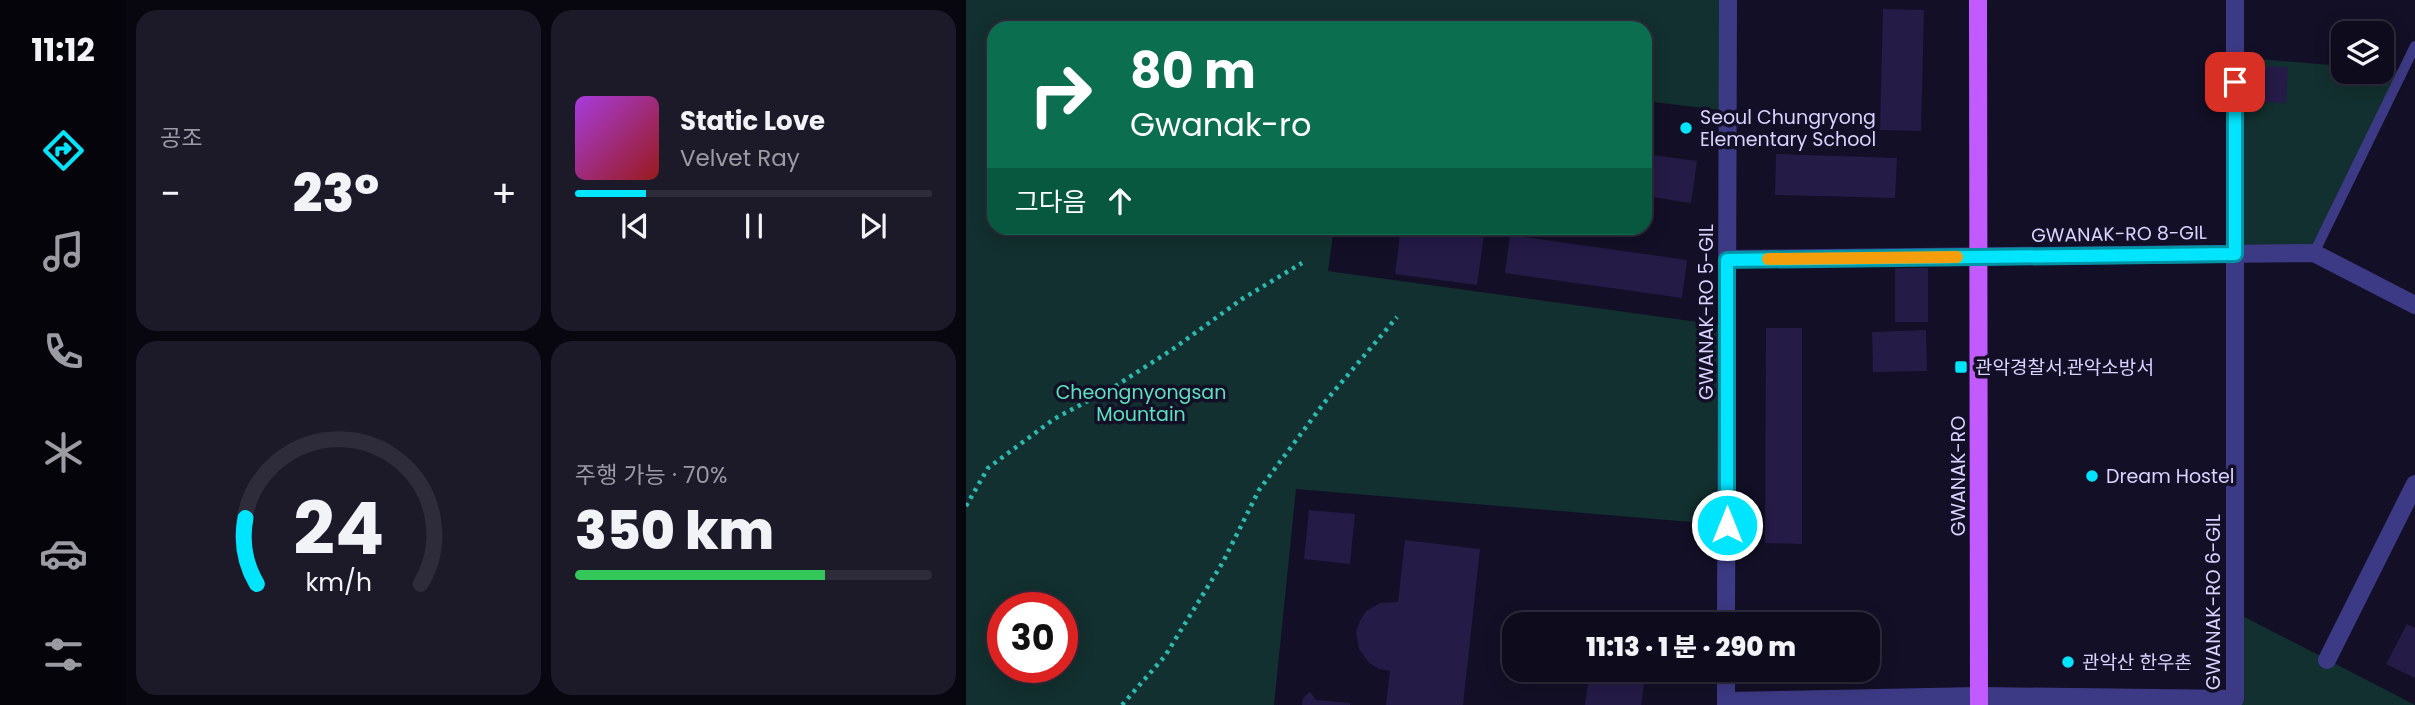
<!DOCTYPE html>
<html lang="ko">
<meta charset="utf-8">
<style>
:root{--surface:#0e0b1c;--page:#1c1929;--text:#f1f3f6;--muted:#9b9ba3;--line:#2e2b3b;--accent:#00e5ff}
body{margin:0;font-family:Poppins,"Noto Sans KR",sans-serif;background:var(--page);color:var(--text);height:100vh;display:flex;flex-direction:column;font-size:26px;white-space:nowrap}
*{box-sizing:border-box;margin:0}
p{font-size:23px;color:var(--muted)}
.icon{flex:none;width:38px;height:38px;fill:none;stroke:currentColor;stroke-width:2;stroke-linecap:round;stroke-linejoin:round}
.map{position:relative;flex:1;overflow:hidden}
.panel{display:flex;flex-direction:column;gap:10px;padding:10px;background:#08060f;width:840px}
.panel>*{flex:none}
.banner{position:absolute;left:21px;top:21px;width:665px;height:214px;border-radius:21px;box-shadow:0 4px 18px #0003,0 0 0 2px var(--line);background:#0b6e4f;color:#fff;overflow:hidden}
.controls{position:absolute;left:1365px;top:21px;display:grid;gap:14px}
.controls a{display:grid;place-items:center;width:63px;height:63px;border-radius:14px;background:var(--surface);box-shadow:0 4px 18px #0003,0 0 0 2px var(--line);font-size:35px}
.speed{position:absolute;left:21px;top:592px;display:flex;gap:14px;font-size:35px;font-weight:700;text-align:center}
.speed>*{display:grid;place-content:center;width:91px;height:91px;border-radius:50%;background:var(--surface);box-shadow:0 4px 18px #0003,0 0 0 2px var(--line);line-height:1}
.speed .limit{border:10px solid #d22;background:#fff;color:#111}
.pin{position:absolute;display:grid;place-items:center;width:60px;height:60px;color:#fff;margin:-30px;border-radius:14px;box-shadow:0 4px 10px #0006}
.me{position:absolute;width:77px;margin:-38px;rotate:0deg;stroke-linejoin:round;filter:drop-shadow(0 0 5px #0008)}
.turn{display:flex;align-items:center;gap:24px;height:147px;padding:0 28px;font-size:32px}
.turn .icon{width:91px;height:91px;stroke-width:2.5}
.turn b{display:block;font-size:49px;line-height:60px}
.then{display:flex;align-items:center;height:66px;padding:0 28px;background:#0003;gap:14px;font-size:26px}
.big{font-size:52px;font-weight:800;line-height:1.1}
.panel .widget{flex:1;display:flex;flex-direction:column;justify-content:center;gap:10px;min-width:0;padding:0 24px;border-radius:21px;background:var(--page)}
.panel .dial{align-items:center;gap:0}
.dial svg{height:182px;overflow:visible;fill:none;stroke:var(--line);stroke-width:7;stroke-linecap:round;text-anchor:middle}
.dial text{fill:var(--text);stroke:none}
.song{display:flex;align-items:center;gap:21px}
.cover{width:84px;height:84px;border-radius:10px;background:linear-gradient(135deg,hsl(280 70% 55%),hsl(0 70% 35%))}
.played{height:7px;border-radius:4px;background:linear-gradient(90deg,var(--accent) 20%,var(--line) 20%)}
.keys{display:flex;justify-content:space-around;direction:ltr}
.heat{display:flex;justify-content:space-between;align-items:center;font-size:38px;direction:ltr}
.charge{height:10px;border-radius:5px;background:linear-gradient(90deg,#34c759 70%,var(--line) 0)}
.panel .tiles{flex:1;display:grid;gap:10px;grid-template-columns:repeat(2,1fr)}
.trip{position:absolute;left:536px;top:612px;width:378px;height:70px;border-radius:21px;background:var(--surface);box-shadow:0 4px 18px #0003,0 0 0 2px var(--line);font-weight:800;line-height:70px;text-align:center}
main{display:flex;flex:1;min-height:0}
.tabs{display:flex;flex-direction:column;width:126px;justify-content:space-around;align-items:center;background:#06040b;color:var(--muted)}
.tabs .icon{width:49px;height:49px}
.tabs .active{color:var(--accent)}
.tabs b{font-size:32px;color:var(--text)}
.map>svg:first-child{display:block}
.green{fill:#12302f;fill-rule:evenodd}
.building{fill:#241b47}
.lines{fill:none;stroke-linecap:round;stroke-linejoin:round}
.path{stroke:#2fb8b0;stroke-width:4.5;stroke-dasharray:3.5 5;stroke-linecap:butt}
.service{stroke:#3d3a85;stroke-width:10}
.minor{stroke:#3d3a85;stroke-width:18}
.primary{stroke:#c25bff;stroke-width:18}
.route-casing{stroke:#0095a6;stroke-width:18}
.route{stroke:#00e5ff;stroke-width:12}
.slow{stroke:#f59e0b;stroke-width:12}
.poi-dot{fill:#00e5ff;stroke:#130f26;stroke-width:2.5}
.labels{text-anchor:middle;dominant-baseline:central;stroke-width:7;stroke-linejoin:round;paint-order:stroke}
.poi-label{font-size:19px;fill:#d9d4ff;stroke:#130f26;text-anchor:start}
.street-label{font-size:19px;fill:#d9d4ff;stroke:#130f26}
.park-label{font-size:19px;fill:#5fe0c0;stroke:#130f26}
</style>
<main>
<nav class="tabs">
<b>11:12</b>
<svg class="icon active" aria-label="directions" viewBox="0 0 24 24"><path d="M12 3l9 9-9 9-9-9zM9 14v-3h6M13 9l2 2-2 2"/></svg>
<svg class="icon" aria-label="music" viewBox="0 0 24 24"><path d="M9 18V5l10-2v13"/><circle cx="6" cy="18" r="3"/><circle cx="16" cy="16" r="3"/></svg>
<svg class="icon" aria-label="phone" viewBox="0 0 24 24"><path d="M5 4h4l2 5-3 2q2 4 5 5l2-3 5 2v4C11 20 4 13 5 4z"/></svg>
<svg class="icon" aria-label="climate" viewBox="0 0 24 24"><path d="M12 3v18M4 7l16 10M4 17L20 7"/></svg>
<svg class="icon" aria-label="car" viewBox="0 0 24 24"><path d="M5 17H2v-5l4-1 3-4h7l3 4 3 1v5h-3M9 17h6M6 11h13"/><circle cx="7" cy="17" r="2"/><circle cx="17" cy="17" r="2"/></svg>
<svg class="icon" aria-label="filters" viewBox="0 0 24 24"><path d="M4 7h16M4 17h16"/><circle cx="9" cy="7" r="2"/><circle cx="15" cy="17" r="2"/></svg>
</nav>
<section class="panel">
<div class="tiles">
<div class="widget"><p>공조</p>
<div class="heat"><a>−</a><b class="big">23°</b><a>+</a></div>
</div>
<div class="widget">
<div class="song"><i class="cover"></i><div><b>Static Love</b><p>Velvet Ray</p></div></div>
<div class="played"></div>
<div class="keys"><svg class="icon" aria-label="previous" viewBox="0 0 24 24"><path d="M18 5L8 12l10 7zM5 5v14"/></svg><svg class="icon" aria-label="pause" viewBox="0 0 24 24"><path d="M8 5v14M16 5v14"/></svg><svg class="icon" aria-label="next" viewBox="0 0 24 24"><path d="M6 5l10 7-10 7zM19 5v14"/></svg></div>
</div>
<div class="widget dial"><svg viewBox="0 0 100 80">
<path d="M14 69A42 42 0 1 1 86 69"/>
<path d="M14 69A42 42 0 0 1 9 40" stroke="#00e5ff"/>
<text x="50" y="56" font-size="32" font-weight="700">24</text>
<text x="50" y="72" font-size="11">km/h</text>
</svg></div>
<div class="widget"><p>주행 가능 · 70%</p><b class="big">350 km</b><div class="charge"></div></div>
</div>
</section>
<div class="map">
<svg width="1449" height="705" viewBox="0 0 1449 705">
<rect width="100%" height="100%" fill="#130f26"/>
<path class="green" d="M0,0H762V111L679,101V28H28V228H368L362,271L761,326V525L330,489L308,705H0ZM37,607H96V667H37Z
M1269,57L1377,66V72H1416V69L1437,71L1348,253L1269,254Z
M1269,612L1449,705H1199L1269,699Z"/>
<path class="building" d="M917,9L958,10L955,131L914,130Z
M1292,66L1322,67L1320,103L1290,102Z
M679,154L731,161L725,203L679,196Z
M810,154L931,158L929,198L809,195Z
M435,228H519L511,285L429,274Z
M544,235L721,260L716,298L539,273Z
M929,268H962V322H929Z
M800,328H836V544L799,543Z
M960,330L961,371L907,372L906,332Z
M343,510L389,514L384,564L338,559Z
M439,540L514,549L497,705H420L424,671L413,669L403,663L393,649L390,632L394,621L400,611L414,603L432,602Z
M1441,624L1449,628V678L1420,664Z
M624,670H680L675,705H619Z
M344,692L350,700L384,703V705H336L337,698Z"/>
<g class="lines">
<path class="path" d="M0,506L22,468L88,419L148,387L207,349L276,299L336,263
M156,705L199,656L257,562L293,490L358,403L431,317"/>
<path class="service" d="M1348,253L1449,46"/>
<path class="minor" d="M761,259L1348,253L1449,305
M760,625L762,0
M1361,660L1449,484
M760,701L1013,696L1269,699V0
M760,705V670"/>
<path class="primary" d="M1012,0L1013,705"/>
</g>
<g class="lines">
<g class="route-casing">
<path id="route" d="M761,525V260L1269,254V82"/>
</g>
<use href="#route" class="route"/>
<path class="slow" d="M802,259L991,257"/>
</g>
<g class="poi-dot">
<circle cx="720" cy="128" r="7"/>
<rect x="988" y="360" width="14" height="14" rx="3.5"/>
<circle cx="1126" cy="476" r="7"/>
<circle cx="1102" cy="662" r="7"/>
</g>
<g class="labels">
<g class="poi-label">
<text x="734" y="117">Seoul Chungryong<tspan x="734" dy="22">Elementary School</tspan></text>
<text x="1009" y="367">관악경찰서.관악소방서</text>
<text x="1140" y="476">Dream Hostel</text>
<text x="1116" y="662">관악산 한우촌</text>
</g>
<g class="street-label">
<text transform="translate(1153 234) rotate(-1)">GWANAK-RO 8-GIL</text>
<text transform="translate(740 312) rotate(-90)">GWANAK-RO 5-GIL</text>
<text transform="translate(992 476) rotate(-90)">GWANAK-RO</text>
<text transform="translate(1247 602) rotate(-90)">GWANAK-RO 6-GIL</text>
</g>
<g class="park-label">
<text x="175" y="392">Cheongnyongsan<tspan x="175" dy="22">Mountain</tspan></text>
</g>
</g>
</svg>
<div class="controls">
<a><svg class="icon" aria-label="layers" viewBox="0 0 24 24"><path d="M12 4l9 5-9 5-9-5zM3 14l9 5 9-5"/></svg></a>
</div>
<div class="speed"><div class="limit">30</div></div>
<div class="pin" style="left:1269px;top:82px;background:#d93025"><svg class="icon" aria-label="arrive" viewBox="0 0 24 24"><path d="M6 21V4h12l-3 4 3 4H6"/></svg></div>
<svg class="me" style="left:761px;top:525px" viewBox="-20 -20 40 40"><circle r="17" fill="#00e5ff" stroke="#fff" stroke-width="3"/><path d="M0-11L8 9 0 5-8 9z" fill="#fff"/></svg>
<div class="trip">11:13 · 1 분 · 290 m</div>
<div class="banner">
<div class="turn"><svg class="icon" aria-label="right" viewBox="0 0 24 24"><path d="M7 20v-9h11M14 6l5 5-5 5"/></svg><div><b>80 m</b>Gwanak-ro</div></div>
<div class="then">그다음<svg class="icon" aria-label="ahead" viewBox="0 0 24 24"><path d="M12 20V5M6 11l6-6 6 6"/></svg></div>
</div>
</div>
</main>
